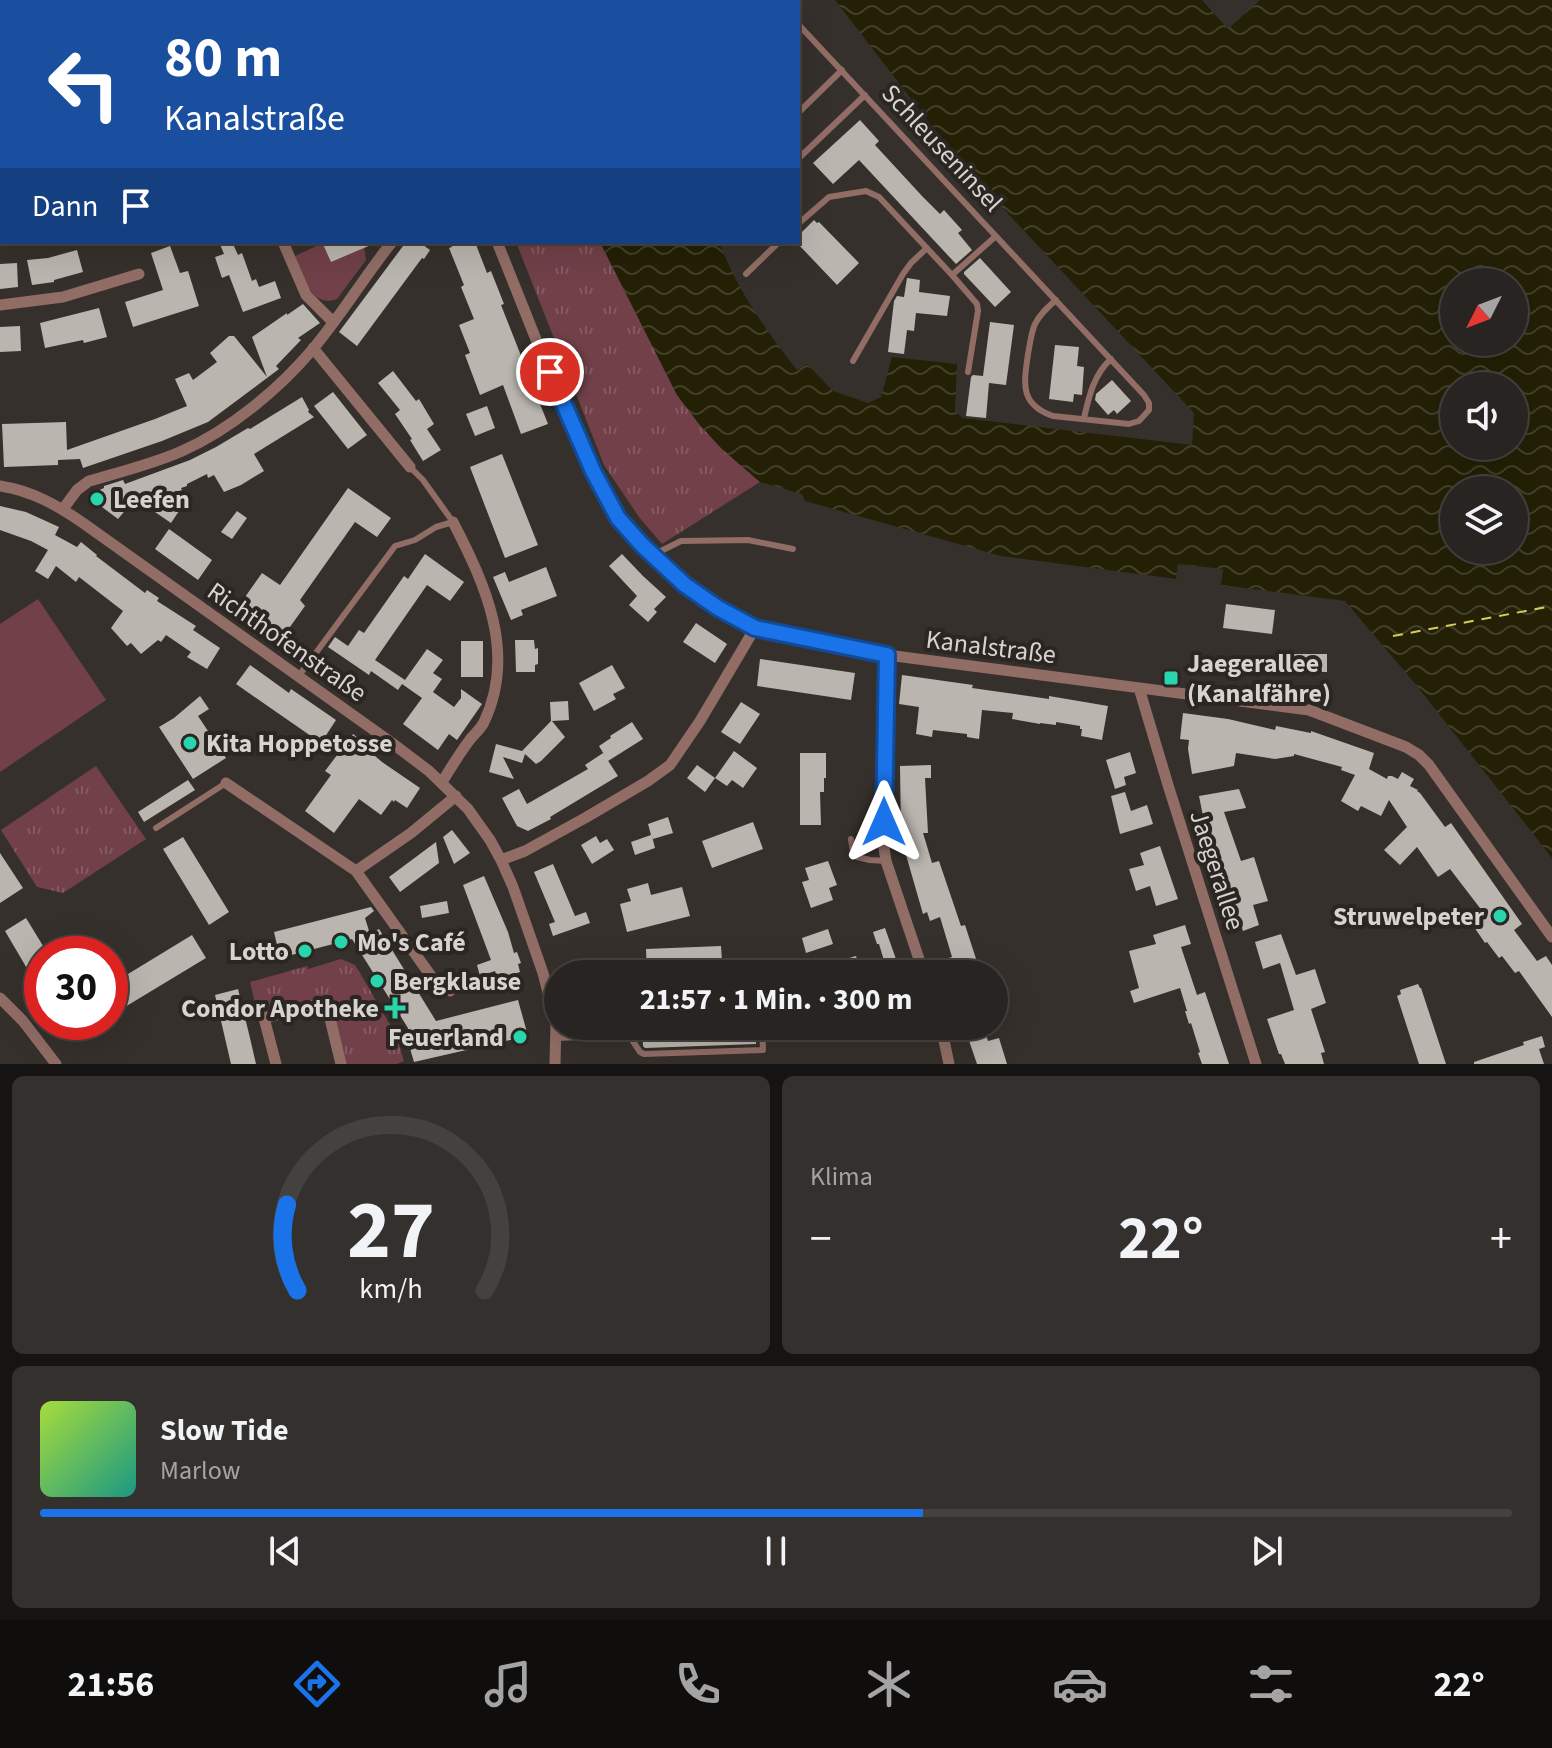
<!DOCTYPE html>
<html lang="de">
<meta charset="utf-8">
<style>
:root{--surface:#282421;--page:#34302e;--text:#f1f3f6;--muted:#a5a4a5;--line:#44413f;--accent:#1a73e8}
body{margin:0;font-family:"Source Sans 3",sans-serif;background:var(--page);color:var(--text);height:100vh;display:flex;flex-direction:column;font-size:30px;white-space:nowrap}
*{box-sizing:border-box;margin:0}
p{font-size:26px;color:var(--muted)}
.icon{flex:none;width:44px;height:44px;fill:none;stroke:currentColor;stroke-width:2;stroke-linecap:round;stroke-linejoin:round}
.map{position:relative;height:1064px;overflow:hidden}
.details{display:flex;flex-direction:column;gap:12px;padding:12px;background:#161412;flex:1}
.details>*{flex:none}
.top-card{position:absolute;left:0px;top:0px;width:800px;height:244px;box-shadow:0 8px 32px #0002,0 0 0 2px var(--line);background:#1a4fa0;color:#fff;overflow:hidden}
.needle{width:52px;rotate:228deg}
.fabs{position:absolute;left:1440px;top:268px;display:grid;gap:16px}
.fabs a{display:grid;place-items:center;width:88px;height:88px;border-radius:50%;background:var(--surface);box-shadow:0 8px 32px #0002,0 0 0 2px var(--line);font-size:40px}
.speed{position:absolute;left:24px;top:936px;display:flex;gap:16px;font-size:40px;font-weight:700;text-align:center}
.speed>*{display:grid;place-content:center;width:104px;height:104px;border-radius:50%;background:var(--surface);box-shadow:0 8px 32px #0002,0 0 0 2px var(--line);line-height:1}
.speed .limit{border:12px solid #d22;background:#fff;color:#111}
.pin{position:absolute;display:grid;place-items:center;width:68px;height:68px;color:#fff;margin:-34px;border:4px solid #fff;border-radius:50%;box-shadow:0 2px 8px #0007}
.me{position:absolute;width:88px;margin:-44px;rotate:0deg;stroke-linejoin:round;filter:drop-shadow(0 0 6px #0008)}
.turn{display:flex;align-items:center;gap:28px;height:168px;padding:0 32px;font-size:36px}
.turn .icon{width:104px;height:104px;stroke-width:2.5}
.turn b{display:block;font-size:56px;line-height:68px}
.then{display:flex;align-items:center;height:76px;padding:0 32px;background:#0003;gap:16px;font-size:30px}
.big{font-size:60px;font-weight:700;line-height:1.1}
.details .widget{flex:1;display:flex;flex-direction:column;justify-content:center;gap:12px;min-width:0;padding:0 28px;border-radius:12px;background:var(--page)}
.details .dial{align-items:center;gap:0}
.dial svg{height:208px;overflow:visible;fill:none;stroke:var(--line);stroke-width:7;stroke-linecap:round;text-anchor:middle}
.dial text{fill:var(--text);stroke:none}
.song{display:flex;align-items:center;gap:24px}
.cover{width:96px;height:96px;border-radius:12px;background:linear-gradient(135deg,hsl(80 70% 55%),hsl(170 70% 35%))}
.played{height:8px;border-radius:4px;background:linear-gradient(90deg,var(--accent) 60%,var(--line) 60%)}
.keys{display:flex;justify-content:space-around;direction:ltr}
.heat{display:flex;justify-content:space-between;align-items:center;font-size:44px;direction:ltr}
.details .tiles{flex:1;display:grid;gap:12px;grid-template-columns:1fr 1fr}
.widget:last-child{grid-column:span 2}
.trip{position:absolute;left:544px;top:960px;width:464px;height:80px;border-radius:40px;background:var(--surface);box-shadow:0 8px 32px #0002,0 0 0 2px var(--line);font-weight:700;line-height:80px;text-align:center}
.dock{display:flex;height:128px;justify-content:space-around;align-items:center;background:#100e0d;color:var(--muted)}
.dock .icon{width:56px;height:56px}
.dock .active{color:var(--accent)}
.dock b{font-size:36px;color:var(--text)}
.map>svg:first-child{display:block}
.grass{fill:#714049}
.park{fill:url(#park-tufts)}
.water{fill:url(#water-waves);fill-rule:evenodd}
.pier{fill:#36302c}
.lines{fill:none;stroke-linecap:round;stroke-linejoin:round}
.ferry{stroke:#dacc5a;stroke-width:2;stroke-dasharray:10 8;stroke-linecap:butt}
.building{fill:#bab5ae}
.lane{stroke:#916d66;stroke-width:6}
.street{stroke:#916d66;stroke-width:11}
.route-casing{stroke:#114b97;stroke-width:20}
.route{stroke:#1a73e8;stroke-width:14}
.poi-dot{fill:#28d5ad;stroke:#2c2622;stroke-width:3}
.labels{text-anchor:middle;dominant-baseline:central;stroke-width:8;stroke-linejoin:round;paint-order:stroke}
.street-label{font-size:26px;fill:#d7d3d0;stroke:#2c2622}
.poi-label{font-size:26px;font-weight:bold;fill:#d7d3d0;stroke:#2c2622;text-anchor:start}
</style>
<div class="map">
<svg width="1552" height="1064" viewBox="0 0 1552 1064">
<defs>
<pattern id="park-tufts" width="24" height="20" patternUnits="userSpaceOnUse" patternTransform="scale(2)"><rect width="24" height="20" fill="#714049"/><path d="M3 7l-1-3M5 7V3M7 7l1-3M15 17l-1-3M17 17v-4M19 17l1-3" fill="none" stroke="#845b62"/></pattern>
<pattern id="water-waves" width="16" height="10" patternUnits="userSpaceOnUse" patternTransform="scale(2)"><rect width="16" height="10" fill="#232006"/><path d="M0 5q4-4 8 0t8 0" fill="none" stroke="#424029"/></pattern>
</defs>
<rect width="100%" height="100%" fill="#36302c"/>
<path class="grass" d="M323,243L364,245L366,260L337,299C311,309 302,275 293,257Z
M38,599L106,700L0,772V624Z"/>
<path class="park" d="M516,242H600L677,395L699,424L722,449L760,482L662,544L639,517L604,465Z
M96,766L146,839L63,893L37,887L1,830Z
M341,959L355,965L360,973L396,1035L404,1061L397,1064H341L326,1003L259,1020L250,982L307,966L308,969Z"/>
<path class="water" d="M835,0H1202L1228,29L1260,0H1552V858L1417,686L1345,601L1001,556L805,501L802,494L760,482L722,449L699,424L677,395L600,242H719C735,286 768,334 797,370L807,364L833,391L868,403L881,397L892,357L957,364L955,411L963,418L1192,445L1194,413L958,160ZM1454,282H1514V342H1454ZM1454,386H1514V446H1454ZM1454,490H1514V550H1454Z"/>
<path class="pier" d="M1178,564L1223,569L1221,585L1176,580Z"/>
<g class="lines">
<path class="ferry" d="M1393,636L1552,606"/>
</g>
<path class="building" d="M860,120L879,141L875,145L922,196L940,214L944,210L962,230L958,233L972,250L956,264L859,160L833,184L813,163Z
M814,220L817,223L819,222L859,263L837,285L798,244V236Z
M219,242H232L238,255L242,253L252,281L256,279L259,287L275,281L281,298L243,312L229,275L222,278L215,257L224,254Z
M322,242H378L331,262Z
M406,242H419L430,250L424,259L422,258L357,346L339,332Z
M450,242H475L487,273L491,271L504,304L501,305L548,424L521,434L503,385L480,395L465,355L470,353L459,325L474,319L461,287L464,285L449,248L452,247Z
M170,246L180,273L188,271L199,306L133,327L125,302L163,290L151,253Z
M77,250L83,272L54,280V282L32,285L27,260L48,258Z
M980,258L1011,292L995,307L964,274V272Z
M17,263L18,287L0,289V264Z
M907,278L920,280L919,292L950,296L947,316L916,313L914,331L907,330L904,354L888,352L894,301L897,296L904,297Z
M303,304L320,323L298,338L301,340L276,366L279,369L208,422L162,441L83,468L80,459L58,460V465L4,467L2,424L66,422L67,450L155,419L187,406L175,379L189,373L193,380L217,362L210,353L229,336H234L267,377L252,337L287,313V315Z
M99,308L107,337L84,343L83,340L45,348L40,323Z
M990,322L1014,325L1006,385L989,383L986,418L966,416L971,377L973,375L983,376Z
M20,326L21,351L0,352V327Z
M1055,345L1079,347L1077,366L1084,367L1082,395L1074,394L1073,402L1049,399Z
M393,371L416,401L419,399L434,424L427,429L441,450L423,461L410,440L412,439L395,414L400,410L378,383Z
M1112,380L1131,401L1117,414L1114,410L1108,415L1095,400L1096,394Z
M333,392L367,435L348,449L314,406Z
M302,397L309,410L308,412L314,417L254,454L264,471L241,485L224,492L214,475L208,478L207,474L187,484V486L181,488L182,490L169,494L183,505L171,523L155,512L151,498L128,507L118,519L94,501L95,492L104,488V486L123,480L125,484L190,460L216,447L248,428L250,429Z
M487,406L495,428L475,436L466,414Z
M502,454L538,545L505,558L470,467Z
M348,488L391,518L377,537L355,522L300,600L305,606L282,638L277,634L275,637L263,629L265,626L238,607L262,573L280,585Z
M0,506L26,512L59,527L55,535L77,547L81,542L97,555L96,556L145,593L147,590L159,598L157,601L196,626L193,630L220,648L207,669L187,657L191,652L166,635L161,642L158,640L141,654L131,643L127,646L111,628L123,611L79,577L76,582L56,566L48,579L35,571L48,550L31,541L0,530Z
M237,511L247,518L232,539L221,532Z
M169,529L212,560L198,580L155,549Z
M425,554L464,582L450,601L427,585L375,660L405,680L427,649L443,660L433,673L442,679L433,692L454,707L461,698V689L482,704L457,740L449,734L438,750L403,724L422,698L402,684L398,690L371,671L369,675L328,647L335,637L348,646L359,630L364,633L404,576L408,579Z
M622,554L643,576L666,597L654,609L657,612L648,622L629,605L637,596L609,566Z
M546,567L557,596L521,610L523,615L511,620L493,577L505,572L509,582Z
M1226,604L1275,610L1272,634L1223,628Z
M696,623L727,644L715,663L683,642Z
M515,640H534L535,649L538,648V664L535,665V672H516Z
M461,641H483V677H461Z
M1290,654H1327V672H1290Z
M760,659L855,673L851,700L757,686Z
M250,665L289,693L291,689L336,720L321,743L236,684Z
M612,665L625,688L613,694L616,699L594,711L579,683Z
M902,675L973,685L972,688L1049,699V696L1108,706L1102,740L1081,736L1082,729H1080V726L1056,722V725L1040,723V724L1012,719L1013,713L982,710L979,739L967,737V734L933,730L932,737L916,734L919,707L899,704Z
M200,696L209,709L198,716L226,758L193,779L159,727L174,718Z
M568,701L569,720L552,721L565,737L541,761L536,764L525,754L522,763L503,757L514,779L489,772L496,744L522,751L551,721L550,702Z
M741,702L760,714L740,744L721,732Z
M1183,713L1228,719L1275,730L1276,726L1311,733V731L1374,753L1369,769L1387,779L1388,776H1392L1398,779L1402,772L1414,779L1410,786L1418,790L1417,791L1420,793L1445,827L1451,823L1522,924L1514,930L1537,961L1546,956L1552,965V1017L1519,971L1515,973L1502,956L1499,958L1487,942L1485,943L1470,921L1483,912L1450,869L1438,877L1417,847L1400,865L1384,850L1407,827L1389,800L1381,816L1361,806L1358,811L1341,801L1355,775L1341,770L1342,767L1294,754V756L1275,759L1236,753L1234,766L1192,774L1188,749L1189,740L1180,739Z
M632,722L643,739L608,761L599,746L611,738L610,736Z
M353,734L371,749L369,751L382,762L420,788L407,808L395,800L394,802L392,800L381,815L359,799L334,833L305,811L331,775L325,771Z
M734,751L757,768L743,788L732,780L727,786L715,778Z
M1130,752L1136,773L1124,777L1126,785L1115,789L1106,760Z
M603,753L618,776L550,817L551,819L528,831L517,826L502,798L519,789L527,804L588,769L585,765Z
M800,753H826V778H824V792H820L821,825H800Z
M697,765L715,778L705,792L687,778Z
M931,765V778H925L928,833H923L932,863L939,861L961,926L965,925L981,974H943L939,961L952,957L940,917L930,921L927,912L923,914L906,855L905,833H901L900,766Z
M188,780L195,790L144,822L138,812Z
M1239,789L1246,808L1224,812L1241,861L1254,857L1268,901L1253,905L1259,925L1243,931L1219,855L1205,815L1203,816L1199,796Z
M1125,792L1131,811L1147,805L1153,824L1120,834L1111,796Z
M668,817L673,833L653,839L652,836L655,848L635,855L631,842L651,835L648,824Z
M753,822L763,849L712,868L702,841Z
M452,830L470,853L454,864L443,837Z
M596,836L600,843L607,839L614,850L592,864L581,845Z
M183,837L229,912L209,925L163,849Z
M436,842L439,863L400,892L389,877Z
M1160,846L1178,899L1156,906L1150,886L1136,891L1129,869L1144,865L1140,853Z
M0,853L23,888L0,903Z
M828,861L837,885L829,888L833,900L811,908L802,882L809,880L805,868Z
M553,864L575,916L586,912L590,923L553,936L549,924L555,922L534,872Z
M484,876L508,932L514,953L517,952L521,963L518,964L520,972L498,979L495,971L480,976L477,965L491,960L463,885Z
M648,883L651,895L682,887L690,916L627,932L620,904L631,901L627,889Z
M447,901L449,913L422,918L420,906Z
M371,907L374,911L365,918L370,934L379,929L436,1021L518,1000L528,1036L414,1062L406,1035L408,1028L352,939L280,958L274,932Z
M26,918L48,954H42V994L5,931Z
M1185,925L1191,944L1181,947L1197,995L1205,992L1229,1064H1202L1198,1053L1200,1052L1191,1023L1189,1024L1185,1011H1187L1180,988L1134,1003L1130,991L1139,988L1129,951L1156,944L1153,935Z
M885,928L897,962L885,964L879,944H877L873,932Z
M828,929L833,944L806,953L802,938Z
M1281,934L1296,975L1315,969L1326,1003L1311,1009L1325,1052L1321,1053L1324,1064H1285L1281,1054H1279L1267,1019L1294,1010L1280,963L1263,969L1255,942Z
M192,935L206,958L110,1016V985Z
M721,946L722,961L753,959V974H647L646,949Z
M856,956L861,974H832L829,964Z
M1418,984L1420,988H1421L1446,1064H1419L1397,996L1401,994L1400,990Z
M238,989L250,1038L256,1064H231L215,995Z
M642,1026H756V1044L645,1048L643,1046Z
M964,1026H983L988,1041L999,1038L1007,1064H977Z
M1542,1036L1545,1047L1539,1049L1544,1064H1474V1062L1524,1045L1523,1042Z"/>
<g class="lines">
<path class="lane" d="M651,0L653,2
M775,0L777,2
M798,24L1144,395L1149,403V410L1139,421L1129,424L1053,416C1019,404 1024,383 1028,354C1030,344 1031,333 1035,324C1040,314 1048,307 1056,300
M798,113L842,70
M799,158L865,95
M798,224L829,197L866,191L879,197L952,275L977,304L978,311L968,372
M746,274L779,242
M952,275L996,236
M853,361L903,274L911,263L927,248
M1084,418C1089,396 1094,374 1111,359
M653,555L681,541L748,540L793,549
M298,677L395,546L415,540L436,527L453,522L423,480L410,467
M156,828L226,783
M851,839L853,853L857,857L870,860L886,861
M556,1038L629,1035L640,1052L644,1054L763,1050L762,1026"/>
<path class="street" d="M205,0L206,2
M403,0L404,2
M283,242L306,295L333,322
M497,242C525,310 550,379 581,445C592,469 604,500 620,520C642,548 671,575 700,595C719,609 740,624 763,631L887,655L1309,710L1406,747L1419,755L1429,765L1552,937
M0,305L63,297L139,274
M313,348L410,467
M0,486C32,491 57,505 83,523L392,743L429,771L468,809L490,840L501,860L513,887L543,973L556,1023L555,1064
M63,509L77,490L89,481C120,472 153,464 182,451C230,430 279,389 312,350C341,316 364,277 392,242
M887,655L884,746V848L886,861L924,974
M1139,688L1168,785L1256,1064
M442,782C451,768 459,754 469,741C474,734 481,729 484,722C517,653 485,584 453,522
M226,783L356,871L431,976L437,984L450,991
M501,860L525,851L585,818L648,781L670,765L700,721L755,628
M356,871L411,833L456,796
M0,998L23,1021L56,1064
M941,1026L949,1064
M276,1064L264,1018L326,1002L341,1064"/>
</g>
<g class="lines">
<g class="route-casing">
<path id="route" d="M550,372L593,471L618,518L643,546L685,585L718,608L755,628L887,655L884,822"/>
</g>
<use href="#route" class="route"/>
</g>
<g class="poi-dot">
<circle cx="97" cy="499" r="8"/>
<rect x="1163" y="670" width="16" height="16" rx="4"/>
<circle cx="190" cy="743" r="8"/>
<circle cx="1500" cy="916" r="8"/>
<circle cx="341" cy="942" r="8"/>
<circle cx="305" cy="951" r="8"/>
<circle cx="377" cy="981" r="8"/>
<path d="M391 996h8v8h8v8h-8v8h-8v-8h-8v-8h8z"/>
<circle cx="520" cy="1037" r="8"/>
</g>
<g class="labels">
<g class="street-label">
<text transform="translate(942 148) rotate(47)">Schleuseninsel</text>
<text transform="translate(287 642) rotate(35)">Richthofenstraße</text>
<text transform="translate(991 647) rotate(7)">Kanalstraße</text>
<text transform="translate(1217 870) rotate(72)">Jaegerallee</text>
</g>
<g class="poi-label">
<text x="113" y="499">Leefen</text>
<text x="1187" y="663">Jaegerallee<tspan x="1187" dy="30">(Kanalfähre)</tspan></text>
<text x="206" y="743">Kita Hoppetosse</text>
<text x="1484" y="916" text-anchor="end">Struwelpeter</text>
<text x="357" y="942">Mo's Café</text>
<text x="289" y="951" text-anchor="end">Lotto</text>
<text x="393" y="981">Bergklause</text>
<text x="379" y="1008" text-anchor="end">Condor Apotheke</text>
<text x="504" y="1037" text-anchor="end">Feuerland</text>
</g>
</g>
</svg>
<div class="fabs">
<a><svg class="needle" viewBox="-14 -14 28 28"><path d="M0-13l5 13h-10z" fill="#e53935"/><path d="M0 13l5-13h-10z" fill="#a5a4a5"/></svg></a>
<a><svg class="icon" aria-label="sound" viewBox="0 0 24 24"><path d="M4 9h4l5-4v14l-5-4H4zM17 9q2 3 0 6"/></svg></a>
<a><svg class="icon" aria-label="layers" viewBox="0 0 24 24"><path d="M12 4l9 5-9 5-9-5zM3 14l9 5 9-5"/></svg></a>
</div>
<div class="speed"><div class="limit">30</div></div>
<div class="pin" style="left:550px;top:372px;background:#d93025"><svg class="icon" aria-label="arrive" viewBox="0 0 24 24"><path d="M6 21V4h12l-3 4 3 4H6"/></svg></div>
<svg class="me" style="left:884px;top:822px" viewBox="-20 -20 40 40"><path d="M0-17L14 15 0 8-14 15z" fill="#1a73e8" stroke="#fff" stroke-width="4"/></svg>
<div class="trip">21:57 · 1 Min. · 300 m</div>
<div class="top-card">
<div class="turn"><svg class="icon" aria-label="left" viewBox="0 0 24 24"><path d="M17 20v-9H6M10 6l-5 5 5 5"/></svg><div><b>80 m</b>Kanalstraße</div></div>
<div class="then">Dann<svg class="icon" aria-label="arrive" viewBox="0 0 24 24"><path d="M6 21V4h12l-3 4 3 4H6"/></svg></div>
</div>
</div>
<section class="details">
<div class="tiles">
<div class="widget dial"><svg viewBox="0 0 100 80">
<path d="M14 69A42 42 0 1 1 86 69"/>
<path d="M14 69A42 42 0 0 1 10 36" stroke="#1a73e8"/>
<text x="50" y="56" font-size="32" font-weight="700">27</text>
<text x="50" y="72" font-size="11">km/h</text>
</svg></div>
<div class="widget"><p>Klima</p>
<div class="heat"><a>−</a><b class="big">22°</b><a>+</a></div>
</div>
<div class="widget">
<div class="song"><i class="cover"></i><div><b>Slow Tide</b><p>Marlow</p></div></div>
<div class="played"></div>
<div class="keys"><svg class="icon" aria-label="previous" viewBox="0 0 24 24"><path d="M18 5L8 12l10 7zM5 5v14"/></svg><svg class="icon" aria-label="pause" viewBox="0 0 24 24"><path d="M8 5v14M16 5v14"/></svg><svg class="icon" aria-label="next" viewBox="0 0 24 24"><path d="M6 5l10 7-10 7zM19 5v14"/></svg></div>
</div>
</div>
</section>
<nav class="dock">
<b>21:56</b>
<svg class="icon active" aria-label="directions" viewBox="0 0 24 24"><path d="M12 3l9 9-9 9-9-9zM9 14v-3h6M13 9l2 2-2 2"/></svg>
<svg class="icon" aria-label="music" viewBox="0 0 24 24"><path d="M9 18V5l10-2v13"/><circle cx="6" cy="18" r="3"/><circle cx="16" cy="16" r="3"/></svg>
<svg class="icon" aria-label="phone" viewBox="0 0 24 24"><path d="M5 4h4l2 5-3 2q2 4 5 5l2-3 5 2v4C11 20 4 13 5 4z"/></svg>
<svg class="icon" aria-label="climate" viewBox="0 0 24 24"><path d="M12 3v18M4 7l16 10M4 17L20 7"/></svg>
<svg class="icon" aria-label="car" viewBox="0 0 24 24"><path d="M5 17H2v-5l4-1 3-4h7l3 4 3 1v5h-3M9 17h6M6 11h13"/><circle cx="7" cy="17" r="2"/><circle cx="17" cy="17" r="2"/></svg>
<svg class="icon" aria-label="filters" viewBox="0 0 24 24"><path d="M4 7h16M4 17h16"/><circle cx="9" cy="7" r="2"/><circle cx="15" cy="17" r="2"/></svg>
<b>22°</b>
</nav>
